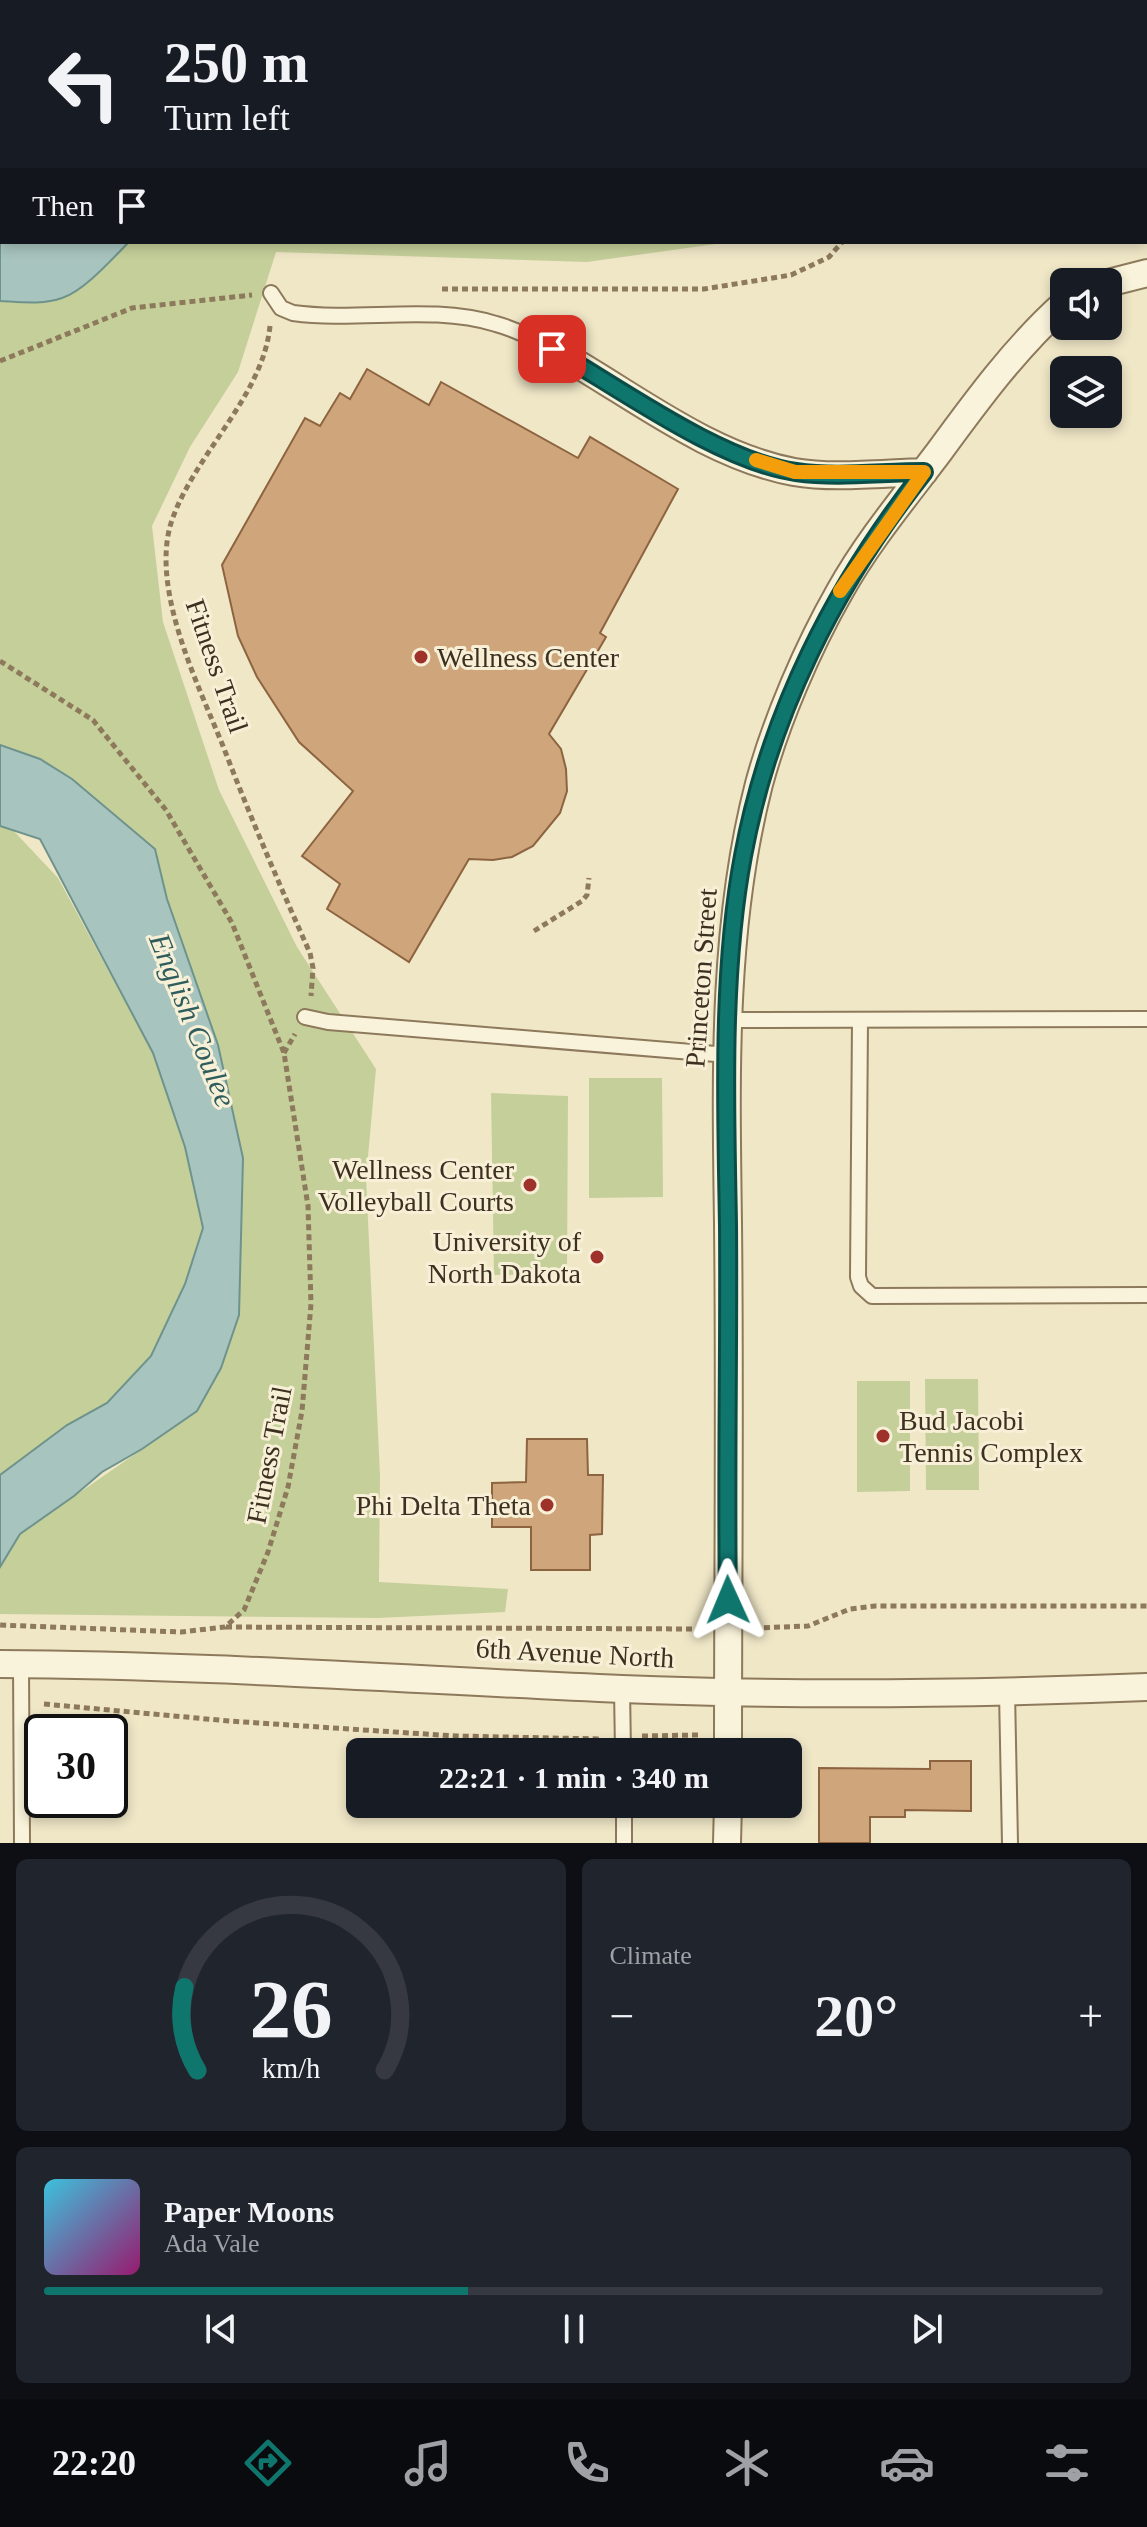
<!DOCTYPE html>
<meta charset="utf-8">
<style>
:root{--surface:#171b24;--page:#20242c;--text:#f1f3f6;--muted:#9ea1a6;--line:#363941;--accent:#0f766e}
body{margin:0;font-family:"Times New Roman",serif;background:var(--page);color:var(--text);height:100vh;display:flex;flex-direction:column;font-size:30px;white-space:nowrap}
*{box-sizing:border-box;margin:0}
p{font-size:26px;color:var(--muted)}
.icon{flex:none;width:44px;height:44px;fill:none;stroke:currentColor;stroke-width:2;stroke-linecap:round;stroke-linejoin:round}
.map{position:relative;height:1843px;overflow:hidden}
.sheet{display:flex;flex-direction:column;gap:16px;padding:16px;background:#0d0f14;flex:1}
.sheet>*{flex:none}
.top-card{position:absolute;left:0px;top:0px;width:1148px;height:244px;box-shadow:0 4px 12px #0003;background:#171b24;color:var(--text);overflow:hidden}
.fabs{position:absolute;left:1050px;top:268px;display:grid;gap:16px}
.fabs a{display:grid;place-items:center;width:72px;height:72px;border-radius:12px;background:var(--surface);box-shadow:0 4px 12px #0003;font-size:40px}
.speed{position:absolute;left:24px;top:1714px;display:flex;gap:16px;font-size:40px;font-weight:700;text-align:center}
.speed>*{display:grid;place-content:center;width:104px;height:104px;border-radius:50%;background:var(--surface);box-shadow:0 4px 12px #0003;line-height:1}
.speed .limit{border:4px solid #111;border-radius:12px;background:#fff;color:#111}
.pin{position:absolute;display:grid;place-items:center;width:68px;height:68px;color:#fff;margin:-34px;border-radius:16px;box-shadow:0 4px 12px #0006}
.me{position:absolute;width:88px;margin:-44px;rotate:359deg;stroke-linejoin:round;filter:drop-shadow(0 0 6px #0008)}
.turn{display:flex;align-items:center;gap:28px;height:168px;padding:0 32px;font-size:36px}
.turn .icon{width:104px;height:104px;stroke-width:2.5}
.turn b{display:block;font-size:56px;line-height:68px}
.then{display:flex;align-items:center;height:76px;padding:0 32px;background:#0003;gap:16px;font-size:30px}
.big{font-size:60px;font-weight:700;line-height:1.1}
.sheet .tile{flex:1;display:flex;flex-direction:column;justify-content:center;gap:12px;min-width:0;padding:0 28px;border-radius:12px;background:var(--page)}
.sheet .dial{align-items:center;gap:0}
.dial svg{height:208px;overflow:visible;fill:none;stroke:var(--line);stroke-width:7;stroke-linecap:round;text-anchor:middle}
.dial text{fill:var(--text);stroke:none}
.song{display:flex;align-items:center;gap:24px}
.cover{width:96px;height:96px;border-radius:12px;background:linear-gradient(135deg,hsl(190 70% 55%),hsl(320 70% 35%))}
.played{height:8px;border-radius:4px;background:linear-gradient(90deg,var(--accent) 40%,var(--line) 40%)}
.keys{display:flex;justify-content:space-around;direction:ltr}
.heat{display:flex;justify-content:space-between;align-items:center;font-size:44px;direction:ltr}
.sheet .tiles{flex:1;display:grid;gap:16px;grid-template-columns:1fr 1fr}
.tile:last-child{grid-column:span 2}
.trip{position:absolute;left:346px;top:1738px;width:456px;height:80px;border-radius:12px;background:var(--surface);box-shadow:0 4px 12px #0003;font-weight:700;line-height:80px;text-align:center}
.dock{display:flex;height:128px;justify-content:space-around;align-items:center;background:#090b0e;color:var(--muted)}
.dock .icon{width:56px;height:56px}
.dock .active{color:var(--accent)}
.dock b{font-size:36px;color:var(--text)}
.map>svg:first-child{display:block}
.green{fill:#c5cf9a}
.water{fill:#a8c4be;stroke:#6e938d;stroke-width:2}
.building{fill:#cfa57c;stroke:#8d6440;stroke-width:2}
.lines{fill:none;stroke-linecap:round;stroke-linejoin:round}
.service-casing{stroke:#8d795b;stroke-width:18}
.minor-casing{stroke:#8d795b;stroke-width:30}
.path{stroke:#8d795b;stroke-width:5;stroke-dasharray:6 4;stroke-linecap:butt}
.service{stroke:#faf3db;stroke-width:14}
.minor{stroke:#faf3db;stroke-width:26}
.route-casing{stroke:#0a4d48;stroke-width:20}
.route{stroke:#0f766e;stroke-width:14}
.slow{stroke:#f59e0b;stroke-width:14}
.poi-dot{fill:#9e3129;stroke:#f7f0d7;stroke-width:3}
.labels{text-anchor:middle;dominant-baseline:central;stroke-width:6;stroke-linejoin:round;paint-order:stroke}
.poi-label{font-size:28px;fill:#3d3020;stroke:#f7f0d7;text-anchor:end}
.street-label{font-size:28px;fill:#3d3020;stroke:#f7f0d7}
.water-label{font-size:30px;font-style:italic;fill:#2f5d5d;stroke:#f7f0d7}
</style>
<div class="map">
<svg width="1147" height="1843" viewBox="0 0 1147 1843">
<rect width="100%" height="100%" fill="#f0e7c7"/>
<path class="green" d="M0,0H808L2,2L0,213Z
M129,242H730L587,262L276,252L238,372L190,447L152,526L163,622L219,790L297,947L376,1069L366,1178L380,1475L379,1582L508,1589L505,1612L378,1618L0,1614V1567L20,1534L197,1411L221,1368L239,1315L243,1158L218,1045L167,899L155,849L49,767L0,745V301L34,303L97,273Z
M0,826L11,828L58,878L153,1053L185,1148L203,1228L185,1284L151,1356L107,1403L67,1425L0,1475Z
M589,1078H662L663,1197L589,1198Z
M491,1093L568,1096L567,1274L494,1275Z
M925,1379H978L979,1490H926Z
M857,1381H910V1491L857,1492Z"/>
<path class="water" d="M0,212L2,242H129C112,259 84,291 62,298C43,305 20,302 0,301Z
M0,745L40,759L72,779L155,849L167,899L218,1045L243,1158L239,1315L221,1368L197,1411L142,1449L102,1472L74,1496L20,1534L0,1567V1475L67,1425L107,1403L151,1356L185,1284L203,1228L185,1147L153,1053L40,839L0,826Z"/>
<path class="building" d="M367,369L429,405L441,382L578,458L590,437L678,489L600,633L606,637L549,734L561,749L566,769L567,791L560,813L533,846L512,857L493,860L469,859L409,962L327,909L340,884L302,856L353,791L299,742L257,677L238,636L222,565L305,418L320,426L340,393L350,399Z
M527,1439H587L588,1475H603L602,1534L590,1535V1570H531V1527H492V1483L526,1482Z
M930,1761H971V1811L905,1810V1817H870V1843H819V1768L930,1769Z"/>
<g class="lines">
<g class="service-casing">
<path id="service" d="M271,293L281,308L293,313C360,322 431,304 496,324C525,332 549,347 574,362
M305,1017L328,1022L728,1055
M729,1020L1147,1019
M860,1021L858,1277L861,1286L872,1296L1147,1295
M21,1664L22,1843
M622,1689L623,1752
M1007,1692L1010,1843
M624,1804V1843"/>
</g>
<g class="minor-casing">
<path id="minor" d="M1108,283L1147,273
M574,362C642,402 714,457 794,472C833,479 884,473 924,472
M0,1664C208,1665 414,1680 622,1689C796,1696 972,1694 1147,1687
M728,1752C728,1576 730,1400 728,1224C726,1077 722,927 759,784C776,721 808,647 840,591C868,541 905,497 939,452C977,400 1016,347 1064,304
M727,1843L728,1804"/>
</g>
<path class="path" d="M975,2V0
M442,289H704L791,275L829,257L842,242
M270,326C263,396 195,454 172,520C149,587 198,684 223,746C250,816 279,884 310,953L313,968L311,996
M0,361L132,308L252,295
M0,661L93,720L166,810L232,923L284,1053L308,1206L311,1304L302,1411L288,1487L268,1552L244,1610L225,1627L181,1632L0,1625
M534,931L582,901L587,895L589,878
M284,1053L295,1034
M226,1627L700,1629
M754,1628L808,1626L850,1609L875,1606H1147
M44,1704L229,1721L455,1736L601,1739
M642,1736L698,1735"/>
<use href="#service" class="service"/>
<use href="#minor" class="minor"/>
</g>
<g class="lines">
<g class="route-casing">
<path id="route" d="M552,349C618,387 721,462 796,472C837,478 882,472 924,472C835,584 769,715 743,856C721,972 726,1107 728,1225C729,1350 726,1475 728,1600"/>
</g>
<use href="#route" class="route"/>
<path class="slow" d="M756,460L795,472H924L840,591"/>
</g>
<g class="poi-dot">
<circle cx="421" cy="657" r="8"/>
<circle cx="530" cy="1185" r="8"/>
<circle cx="597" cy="1257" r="8"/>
<circle cx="883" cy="1436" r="8"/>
<circle cx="547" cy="1505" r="8"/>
</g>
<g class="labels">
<g class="poi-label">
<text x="437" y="657" text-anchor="start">Wellness Center</text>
<text x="514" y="1169">Wellness Center<tspan x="514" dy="32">Volleyball Courts</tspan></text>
<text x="581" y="1241">University of<tspan x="581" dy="32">North Dakota</tspan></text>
<text x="899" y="1420" text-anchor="start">Bud Jacobi<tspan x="899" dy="32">Tennis Complex</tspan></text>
<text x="531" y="1505">Phi Delta Theta</text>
</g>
<g class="street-label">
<text transform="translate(217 666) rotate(71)">Fitness Trail</text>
<text transform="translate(701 978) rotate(-86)">Princeton Street</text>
<text transform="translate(269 1455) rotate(-79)">Fitness Trail</text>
<text transform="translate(575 1653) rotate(3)">6th Avenue North</text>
</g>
<g class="water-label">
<text transform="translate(193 1020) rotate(68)">English Coulee</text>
</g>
</g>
</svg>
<div class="fabs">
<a><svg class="icon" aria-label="sound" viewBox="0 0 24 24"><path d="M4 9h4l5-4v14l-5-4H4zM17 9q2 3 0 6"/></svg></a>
<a><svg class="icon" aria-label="layers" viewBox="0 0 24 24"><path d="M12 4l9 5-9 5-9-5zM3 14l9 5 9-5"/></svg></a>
</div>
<div class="speed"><div class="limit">30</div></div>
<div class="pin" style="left:552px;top:349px;background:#d93025"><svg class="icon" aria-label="arrive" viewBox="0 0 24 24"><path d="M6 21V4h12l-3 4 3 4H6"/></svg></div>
<svg class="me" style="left:728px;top:1600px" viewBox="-20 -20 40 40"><path d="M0-17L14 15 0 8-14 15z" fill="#0f766e" stroke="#fff" stroke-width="4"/></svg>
<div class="trip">22:21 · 1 min · 340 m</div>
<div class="top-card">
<div class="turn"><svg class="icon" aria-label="left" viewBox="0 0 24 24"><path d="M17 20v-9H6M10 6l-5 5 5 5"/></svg><div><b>250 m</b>Turn left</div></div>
<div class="then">Then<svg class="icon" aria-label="arrive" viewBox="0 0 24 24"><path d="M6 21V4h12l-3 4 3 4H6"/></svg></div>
</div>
</div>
<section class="sheet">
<div class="tiles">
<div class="tile dial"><svg viewBox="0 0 100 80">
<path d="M14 69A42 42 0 1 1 86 69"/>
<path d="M14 69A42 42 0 0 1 9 37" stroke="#0f766e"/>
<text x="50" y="56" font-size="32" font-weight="700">26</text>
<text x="50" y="72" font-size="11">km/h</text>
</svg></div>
<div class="tile"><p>Climate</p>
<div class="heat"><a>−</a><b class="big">20°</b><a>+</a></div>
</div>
<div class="tile">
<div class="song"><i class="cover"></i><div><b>Paper Moons</b><p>Ada Vale</p></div></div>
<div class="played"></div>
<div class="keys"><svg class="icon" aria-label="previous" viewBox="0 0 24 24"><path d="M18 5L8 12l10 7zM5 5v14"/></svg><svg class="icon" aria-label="pause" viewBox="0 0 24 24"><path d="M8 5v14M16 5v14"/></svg><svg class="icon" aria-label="next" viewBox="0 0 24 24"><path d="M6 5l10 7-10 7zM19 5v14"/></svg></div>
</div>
</div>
</section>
<nav class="dock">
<b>22:20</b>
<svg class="icon active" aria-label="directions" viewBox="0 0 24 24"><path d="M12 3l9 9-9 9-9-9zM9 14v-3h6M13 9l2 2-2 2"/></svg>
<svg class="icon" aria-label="music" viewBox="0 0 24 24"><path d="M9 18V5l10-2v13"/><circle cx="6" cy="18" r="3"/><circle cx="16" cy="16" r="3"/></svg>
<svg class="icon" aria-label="phone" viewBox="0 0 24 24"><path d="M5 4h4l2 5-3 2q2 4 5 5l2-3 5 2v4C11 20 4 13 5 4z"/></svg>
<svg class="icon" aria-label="climate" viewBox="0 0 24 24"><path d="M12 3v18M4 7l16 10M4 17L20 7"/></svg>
<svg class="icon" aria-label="car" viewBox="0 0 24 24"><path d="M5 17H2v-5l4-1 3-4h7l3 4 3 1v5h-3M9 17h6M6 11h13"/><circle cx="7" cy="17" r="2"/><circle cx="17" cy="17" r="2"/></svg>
<svg class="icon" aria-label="filters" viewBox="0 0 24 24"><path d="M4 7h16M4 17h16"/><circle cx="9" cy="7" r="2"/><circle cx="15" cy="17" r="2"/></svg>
</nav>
